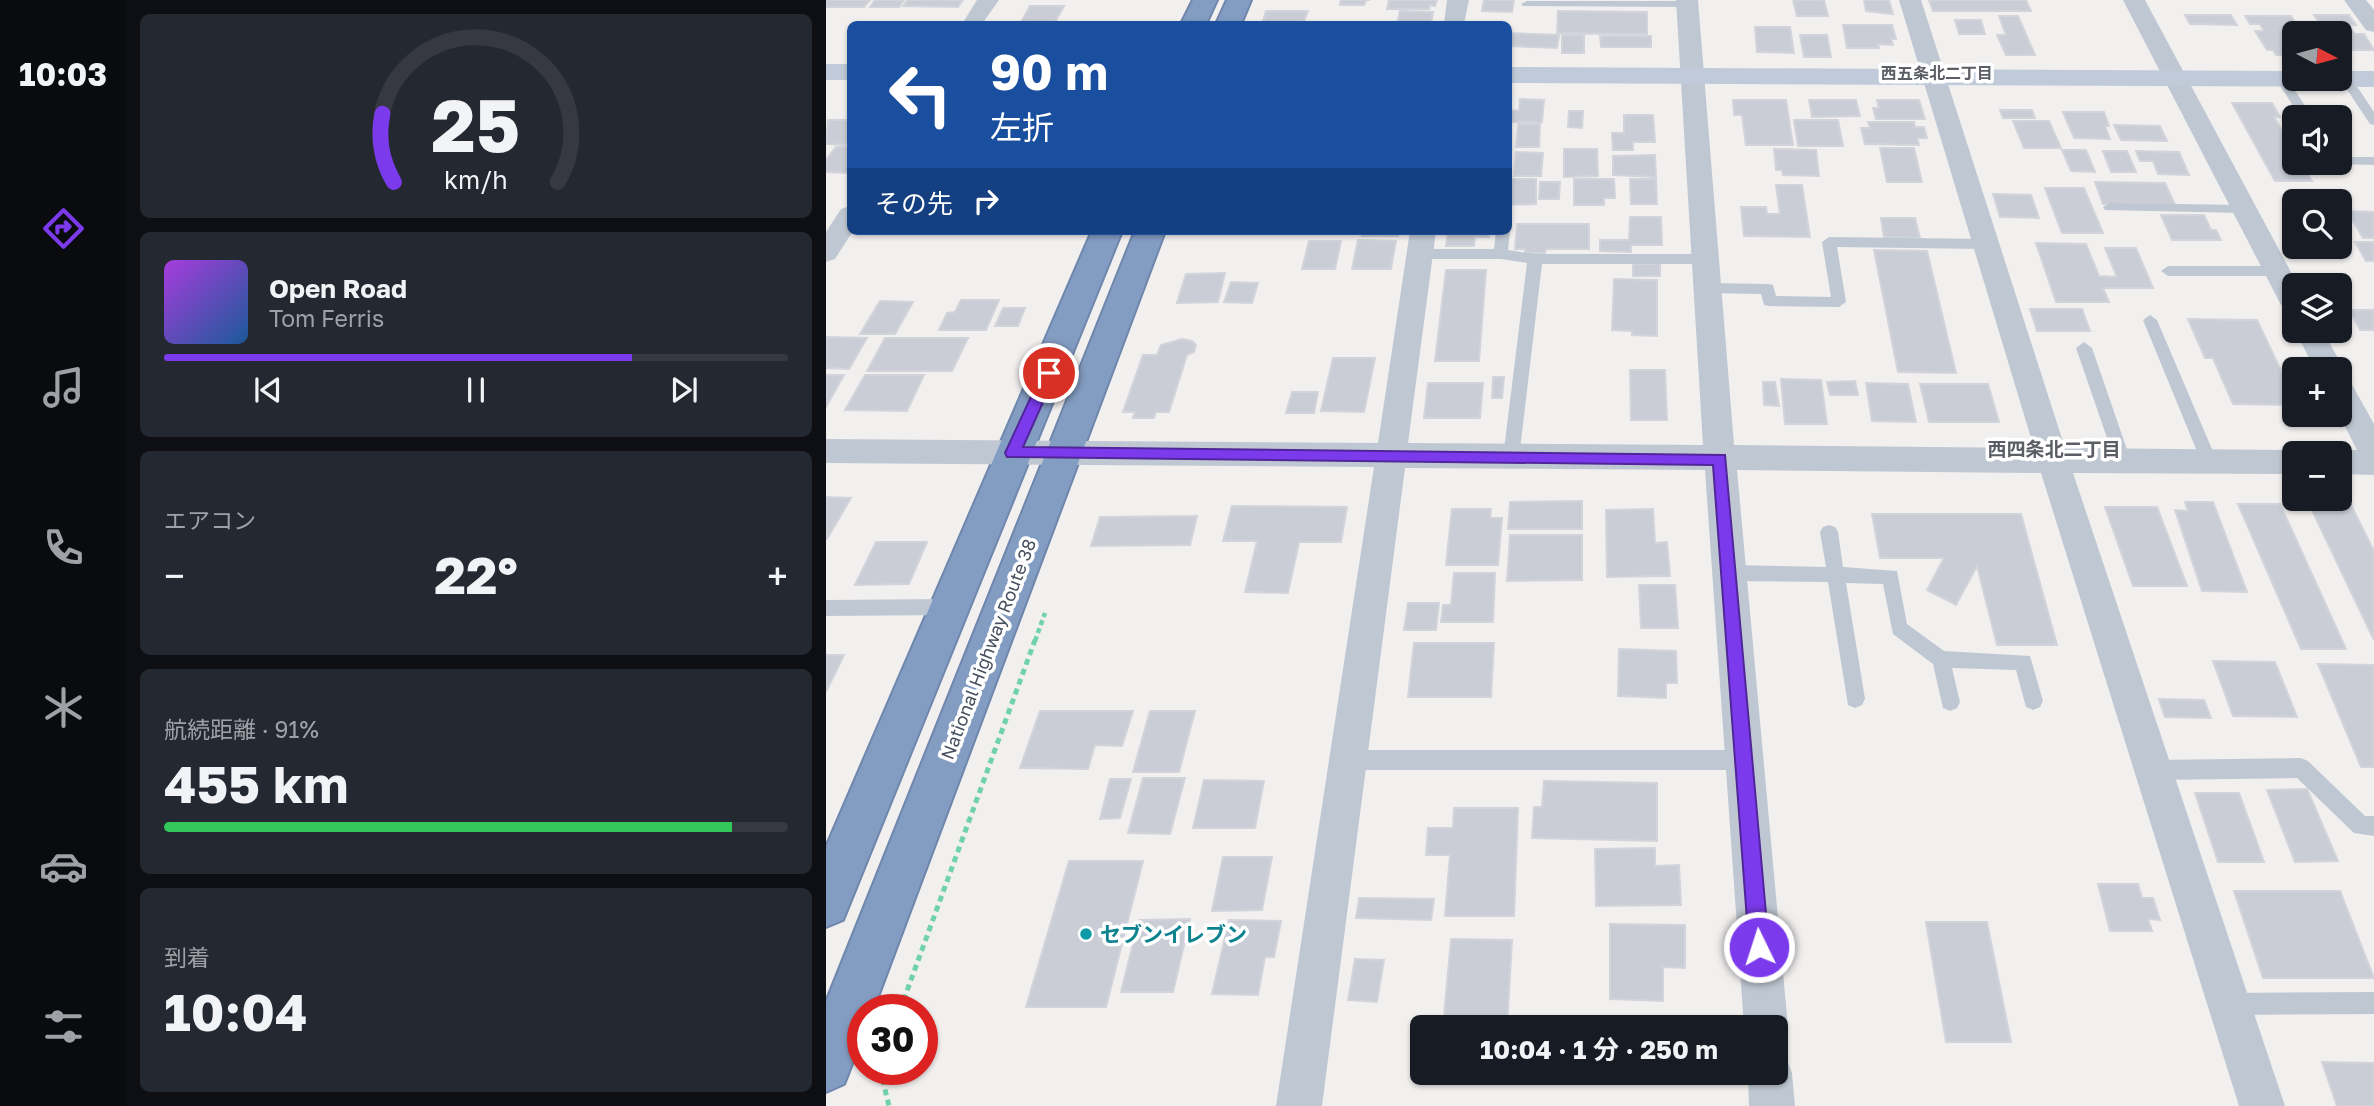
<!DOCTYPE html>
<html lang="ja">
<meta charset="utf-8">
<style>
:root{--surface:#171b24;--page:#242831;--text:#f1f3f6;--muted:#9ea1a6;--line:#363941;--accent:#7c3aed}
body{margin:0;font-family:"Golos Text","Noto Sans JP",sans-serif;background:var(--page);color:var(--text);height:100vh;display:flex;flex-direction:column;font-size:26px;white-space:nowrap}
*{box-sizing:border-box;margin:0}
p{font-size:23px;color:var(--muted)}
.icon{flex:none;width:38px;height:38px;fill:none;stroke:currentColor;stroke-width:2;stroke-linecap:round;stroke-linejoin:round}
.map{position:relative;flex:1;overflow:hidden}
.panel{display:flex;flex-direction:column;gap:14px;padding:14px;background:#0d0f14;width:700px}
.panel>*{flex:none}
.hud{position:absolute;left:21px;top:21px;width:665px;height:214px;border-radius:10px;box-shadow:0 2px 5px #0004;background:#1a4fa0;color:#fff;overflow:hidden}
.needle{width:46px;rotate:96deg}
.tools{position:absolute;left:1456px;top:21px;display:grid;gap:14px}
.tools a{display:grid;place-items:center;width:70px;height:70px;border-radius:10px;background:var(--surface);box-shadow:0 2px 5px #0004;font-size:35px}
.speed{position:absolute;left:21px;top:994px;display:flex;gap:14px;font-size:35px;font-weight:700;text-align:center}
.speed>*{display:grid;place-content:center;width:91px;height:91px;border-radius:50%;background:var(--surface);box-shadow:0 2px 5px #0004;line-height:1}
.speed .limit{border:10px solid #d22;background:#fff;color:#111}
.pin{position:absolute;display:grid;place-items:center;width:60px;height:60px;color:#fff;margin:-30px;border:4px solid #fff;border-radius:50%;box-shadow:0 2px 7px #0007}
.me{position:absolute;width:77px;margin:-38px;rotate:356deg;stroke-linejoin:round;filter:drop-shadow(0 0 5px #0008)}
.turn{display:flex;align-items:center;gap:24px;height:147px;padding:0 28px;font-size:32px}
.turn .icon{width:91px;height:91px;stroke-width:2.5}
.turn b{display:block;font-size:49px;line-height:60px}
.then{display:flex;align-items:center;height:66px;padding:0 28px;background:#0003;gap:14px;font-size:26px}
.big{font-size:52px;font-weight:700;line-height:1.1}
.panel .card{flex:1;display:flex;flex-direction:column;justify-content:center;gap:10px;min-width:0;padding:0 24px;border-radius:10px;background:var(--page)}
.panel .dial{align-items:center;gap:0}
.dial svg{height:182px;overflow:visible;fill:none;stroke:var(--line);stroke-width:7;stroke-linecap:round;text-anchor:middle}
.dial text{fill:var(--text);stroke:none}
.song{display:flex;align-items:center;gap:21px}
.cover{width:84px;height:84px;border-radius:10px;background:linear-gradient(135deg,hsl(280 70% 55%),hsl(210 70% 35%))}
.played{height:7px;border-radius:4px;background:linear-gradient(90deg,var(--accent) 75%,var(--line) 75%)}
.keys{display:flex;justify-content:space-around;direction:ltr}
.heat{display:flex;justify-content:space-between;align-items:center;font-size:38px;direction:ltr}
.charge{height:10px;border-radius:5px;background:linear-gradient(90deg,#34c759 91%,var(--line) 0)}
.trip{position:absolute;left:584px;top:1015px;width:378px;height:70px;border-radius:10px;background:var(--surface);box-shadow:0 2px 5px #0004;font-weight:700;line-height:70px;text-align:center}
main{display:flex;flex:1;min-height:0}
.dock{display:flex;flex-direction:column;width:126px;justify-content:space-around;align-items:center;background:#090b0e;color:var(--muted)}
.dock .icon{width:49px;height:49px}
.dock .selected{color:var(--accent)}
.dock b{font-size:32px;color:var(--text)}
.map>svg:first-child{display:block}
.building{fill:#cacdd5;stroke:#d3d4db;stroke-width:2}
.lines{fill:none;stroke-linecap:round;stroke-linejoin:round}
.highway-casing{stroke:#6f87ad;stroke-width:4}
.path-far1{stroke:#70d2ab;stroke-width:4.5;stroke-dasharray:5 3.5;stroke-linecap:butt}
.path{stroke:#70d2ab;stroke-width:5;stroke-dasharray:6 4.5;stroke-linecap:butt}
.lane{fill:#bfc8d2;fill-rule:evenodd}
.street{fill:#bfc8d2;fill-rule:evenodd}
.secondary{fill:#c0cad9;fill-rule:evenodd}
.highway{fill:#839cc1;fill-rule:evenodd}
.route{fill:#7c3aed;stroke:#51269a;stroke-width:2}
.culture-dot{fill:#0f9aa8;stroke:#fff;stroke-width:2.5}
.labels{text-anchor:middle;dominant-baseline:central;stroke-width:7;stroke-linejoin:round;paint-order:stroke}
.far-neighbourhood-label{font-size:16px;font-weight:bold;fill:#5b5e64;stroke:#fff}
.street-label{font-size:18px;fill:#46505e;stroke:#fff}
.neighbourhood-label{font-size:19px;font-weight:bold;fill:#5b5e64;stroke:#fff}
.near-culture-label{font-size:21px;font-weight:bold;fill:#0d838f;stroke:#fff;text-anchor:start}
</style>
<main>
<nav class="dock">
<b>10:03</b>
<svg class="icon selected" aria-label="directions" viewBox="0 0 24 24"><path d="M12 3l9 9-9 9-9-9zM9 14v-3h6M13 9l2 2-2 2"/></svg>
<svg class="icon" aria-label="music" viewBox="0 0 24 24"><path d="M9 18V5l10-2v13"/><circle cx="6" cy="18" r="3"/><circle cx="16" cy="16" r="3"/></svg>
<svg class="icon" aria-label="phone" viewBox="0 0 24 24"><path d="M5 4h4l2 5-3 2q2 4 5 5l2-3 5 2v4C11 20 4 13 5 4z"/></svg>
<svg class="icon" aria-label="climate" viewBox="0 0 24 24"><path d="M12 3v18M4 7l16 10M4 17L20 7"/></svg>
<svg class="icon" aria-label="car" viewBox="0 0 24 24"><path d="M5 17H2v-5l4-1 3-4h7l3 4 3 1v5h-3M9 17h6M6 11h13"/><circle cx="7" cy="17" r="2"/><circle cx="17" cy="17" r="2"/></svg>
<svg class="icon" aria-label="filters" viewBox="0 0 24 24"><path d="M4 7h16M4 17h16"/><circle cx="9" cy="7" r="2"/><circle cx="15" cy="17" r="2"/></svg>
</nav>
<section class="panel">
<div class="card dial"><svg viewBox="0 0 100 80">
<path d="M14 69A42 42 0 1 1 86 69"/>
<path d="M14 69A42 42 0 0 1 9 39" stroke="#7c3aed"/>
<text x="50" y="56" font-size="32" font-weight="700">25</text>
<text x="50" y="72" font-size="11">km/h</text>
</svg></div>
<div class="card">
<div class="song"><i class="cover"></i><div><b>Open Road</b><p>Tom Ferris</p></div></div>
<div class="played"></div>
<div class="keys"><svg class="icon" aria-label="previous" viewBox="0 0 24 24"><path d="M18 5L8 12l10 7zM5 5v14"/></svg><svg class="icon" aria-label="pause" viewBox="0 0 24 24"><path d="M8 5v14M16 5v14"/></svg><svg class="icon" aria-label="next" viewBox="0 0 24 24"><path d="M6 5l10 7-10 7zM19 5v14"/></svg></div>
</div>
<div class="card"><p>エアコン</p>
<div class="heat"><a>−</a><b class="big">22°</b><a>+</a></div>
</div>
<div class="card"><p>航続距離 · 91%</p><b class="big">455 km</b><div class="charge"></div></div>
<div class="card"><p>到着</p><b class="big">10:04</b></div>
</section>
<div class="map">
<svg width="1548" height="1106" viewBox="0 0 1548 1106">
<rect width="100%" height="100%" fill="#f2efef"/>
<path class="building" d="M0,0H44L38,7H0Z
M49,0H78L73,7H44Z
M82,0H137L132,7L77,6Z
M515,0H544H540L538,5H514Z
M563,0H611L609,6L604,5L603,9H561Z
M658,0H688L686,12L656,11Z
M967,0H998L1002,16H971Z
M1038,0H1063L1067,14L1040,11Z
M1103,0H1200L1205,11H1107Z
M204,6H238L228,24H194Z
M440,11H482L477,24H436Z
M574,11L607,12L605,24H571Z
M732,11L821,12V34L731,33Z
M1359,15H1405L1411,25L1364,24Z
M1488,15H1523L1530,25H1522L1529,34H1538L1548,50H1526L1514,33H1501Z
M1173,16H1192L1209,55H1180L1171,35H1180Z
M1419,16H1465L1476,33H1468V55H1450L1447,50H1441L1429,31H1438L1434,24H1424Z
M1129,20H1155L1159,34H1133Z
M1017,25H1066L1070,39H1065L1067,45L1052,44L1053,48H1021Z
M929,27H964L968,53L931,52Z
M682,33L733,35L731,48L682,46Z
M736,35H758V53H736Z
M974,35H1001L1005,57H978Z
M774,36H825V47H775Z
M694,99L718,100L716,122H683L684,110L693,111Z
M907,100H960L967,145H920L916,115H908Z
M983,100H1030L1034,116L986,117Z
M1051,100H1093L1099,119H1050L1047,108H1053Z
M1406,103H1446L1454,117H1448L1468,151V163H1475L1486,181H1449Z
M1174,110H1206L1209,118H1177Z
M743,111H757L756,128L742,127Z
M1237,112H1278L1283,126H1279L1284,139L1248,138Z
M798,115H827L829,142H807V150H787L786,133H798Z
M2,120H24V138L19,145L0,144Z
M968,120H1012L1017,146H972Z
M1187,121H1223L1235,148H1198Z
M1042,122H1088L1089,127H1098L1101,138H1091L1093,145L1039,144L1035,128H1044Z
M692,124H714L713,147H690Z
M1288,125L1334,126L1341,141L1295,140Z
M10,147H24L22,173L0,172V160Z
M1054,148H1088L1096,182H1061Z
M738,149H771L772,176L738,177Z
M948,149L990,150L993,176L957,175L956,170H950Z
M1236,150H1260L1269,172L1245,171Z
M1277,151H1301L1310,172H1285Z
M1310,151L1353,152L1363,175L1332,174L1327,161H1314Z
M690,152L717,153L715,176H688Z
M829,155L830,177L787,175V156Z
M682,179H710V204L682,205Z
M748,179H788L789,198H778V205H748Z
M804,179H830L831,204H805Z
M714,182H734L733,199H713Z
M1269,182L1339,183L1349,205L1277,204Z
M950,185H976L984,237L918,236L915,207H940L941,214H954Z
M1219,188H1258L1277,233H1236Z
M1167,194L1205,195L1213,218L1174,217Z
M1521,211L1548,212V238H1537Z
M1335,215H1378L1385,230H1390L1395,240H1346Z
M804,217H835L836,245H805V252L774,251V240H803Z
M1055,218H1089L1094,238L1058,237Z
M691,224H763V249H720L719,253H699V249H689Z
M537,231H572V236H536Z
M622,231H663V237H649L648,246H620Z
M532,240L570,241L565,269H526Z
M483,241H515L509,269H476Z
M1529,242H1548V261H1540Z
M1210,243L1260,244L1273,276L1291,277L1279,248H1310L1327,288H1277L1283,302H1230Z
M1048,250L1101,251L1130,373L1072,372Z
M807,264H834V276H807Z
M620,270H660L653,361H609Z
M399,273L392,302L351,303L360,274Z
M788,279L831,280V336L806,335V331L786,330Z
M405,282L432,283L426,303L398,302Z
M135,300H173L160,330H113L121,313L129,312Z
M54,301L87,302L69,334H34Z
M177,308H199L192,326H169Z
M1204,309H1256L1264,331H1211Z
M1523,310H1548V330H1534Z
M1362,319L1431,320L1468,398V405L1407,404L1387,358H1379Z
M0,337L41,338L23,369L0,368Z
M59,338H142L126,371H41Z
M356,339L366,341L370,345L368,352L361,355L343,412H330L328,418H307L309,412H297L317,355H331L335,345Z
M507,358H549L538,412L495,411Z
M804,370H839L841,420H805Z
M0,375H18L0,407Z
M39,375H98L81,411L19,410Z
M667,377H678L676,398H666Z
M955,379L995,380L1001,424H959Z
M1029,381L1032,395H1004L1001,382Z
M937,382H949L953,406L938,405Z
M602,383H657L654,418H598Z
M1040,383L1082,384L1090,422L1046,421Z
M1094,384H1162L1173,422H1103Z
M466,392H492L488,413H460Z
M0,497L25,498L1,539H0Z
M756,501V529H682L684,502Z
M1359,502H1387L1421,592L1376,591L1349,510L1362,511Z
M1412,504H1454L1520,649H1475Z
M1483,504L1525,505L1548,551V640Z
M406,506L521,507L515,542H473L462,593L419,592L431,541H397Z
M1279,507H1331L1361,586H1307Z
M626,509H665L664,518H676L672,565H620Z
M827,509L829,543L841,542L844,576L781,577L780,510Z
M1046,514H1195L1231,645H1171L1151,566L1130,605L1101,590L1118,558H1054Z
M371,516L364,545L265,546L274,517Z
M684,535H756V580L681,581Z
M50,542H101L83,584L29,585Z
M628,573H669L667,622H615L617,605H625Z
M813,585H849L852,628H815Z
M582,603H613L610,630H578Z
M588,643H668L665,697H582Z
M793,649L850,651L851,683H840V698L792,696Z
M0,655H18L0,692Z
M1387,661L1449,662L1471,717L1407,716Z
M1492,664L1548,665V767H1535Z
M1333,699L1378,700L1385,718L1339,717Z
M214,711H307L296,746L269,745L262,769L194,768Z
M324,711H369L353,772H307Z
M317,778H359L344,834L302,833Z
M284,779H305L294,818L274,819Z
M378,780L438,781L429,828H367Z
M718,781L831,783V841L706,838L708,807H716Z
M1481,789L1512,861L1469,862L1441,790Z
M1369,793H1413L1438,862H1392Z
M628,808H692L688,916H619L624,855H600L602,828H627Z
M829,848V866L853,865L855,905L770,906L769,849Z
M397,857H446L436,910L386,911Z
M243,861H317L280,1007H200Z
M1272,884H1312L1316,898H1327L1334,920L1322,919L1326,931H1284Z
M1408,891H1514L1548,978H1437Z
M533,898L608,899L605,920L530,918Z
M364,919L347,992H295L313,920Z
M403,920L455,921L448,957H439L432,995L386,994Z
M1100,922H1161L1185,1042H1120Z
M784,924L859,925V968L837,967V1001L784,999Z
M625,939L686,940L681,1027H617Z
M529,959L558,960L551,1002L522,1000Z
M1496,1062L1548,1063V1106H1511Z"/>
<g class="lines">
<g class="highway-casing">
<path id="highway" d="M367,0H391L380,24H355Z
M401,0H425L415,24H390Z
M266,231H296L17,920L0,927V847Z
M309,231H339L47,1010H37C37,1039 29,1057 18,1084L0,1092V1002Z"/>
</g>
<path class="path-far1" d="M209,641L219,613"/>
<path class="path" d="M74,1010L209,640
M54,1069L63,1106"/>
<path class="lane" d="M701,1H861L867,4L861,7L697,6L695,4Z
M1456,75L1460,76L1486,117H1474L1450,79Z
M1520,75L1524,76L1548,112V125L1544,124L1514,79Z
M1514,157H1548V165L1509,164L1514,163Z
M1284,203L1418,205L1425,209L1418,213L1279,210L1277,207Z
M682,229L684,231L682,250L709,254H879L886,259L879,264H716L693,458L691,463H679L677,458L701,263L675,259H594L587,254L594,249H668L670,231H682Z
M1003,237L1159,239L1166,244L1159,249L1011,247L1020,302L1013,307L943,306L938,305L935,294L881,293L874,288L881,283L942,284L947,285L950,296L1005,297L996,242Z
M1342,266H1451L1458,271L1451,276H1342L1335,271Z
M1324,315L1331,320L1391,461L1389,466H1377L1375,461L1317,320Z
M1258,342L1266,348L1305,461L1303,466H1291L1289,461L1250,348Z
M1003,525L1009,527L1012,532L1017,567L1071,571L1081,624L1118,651L1204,656L1217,701L1214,707L1207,710L1200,707L1190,670L1126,668L1134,702L1131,708L1124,711L1117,708L1107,664L1067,634L1057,584L1020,583L1039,699L1036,705L1029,708L1022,705L1002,582L903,581L897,578L894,573L897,568L903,565L1000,567L994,532L997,527Z
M123,599L129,601L132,607L129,613L123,615L0,616V600Z
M522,750H918L925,753L928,760L925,767L918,770H522L515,767L512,760L515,753Z
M1475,758L1482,761L1539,816H1548V836L1528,833L1471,778L1327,780L1320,777L1317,770L1320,763L1327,760Z
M1548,992V1014L1403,1015L1395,1012L1392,1004L1395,996L1403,993Z"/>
<path class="street" d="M151,0H173L156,24H136Z
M621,0H643L638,24H618Z
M850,0H872L908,445L1208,448L1073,0H1095L1239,448L1468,450L1479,453H1468V474L1247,473L1459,1106H1413L1215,473L911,470L962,1027L955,1042L950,1045V1027H918L879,470L579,468L496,1106H450L548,467L0,463V439L552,443L584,231H610L582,443L877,445Z
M1297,0H1319L1472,285H1468V313L1458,310L1454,303Z
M1518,0H1540L1548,10V32L1540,30Z
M24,206V231H27L9,259L0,262V232L15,209Z
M1469,331H1497L1518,369L1514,376V369H1489Z
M1514,378L1524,381L1548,424V475L1514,474V453H1503L1514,450H1531L1513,415Z
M950,1053L960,1057L966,1073L969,1106H923L922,1073H950Z"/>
<path class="secondary" d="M0,64H24V80H0Z
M682,67L1468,71V79H1514V71H1548V87L682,83Z"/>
<use href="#highway" class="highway"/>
</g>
<path class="route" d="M223,368L230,373L197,447L899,455L943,947L940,954L933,957L926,954L923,947L887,465L181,457L179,453L216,373Z"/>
<circle class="culture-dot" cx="260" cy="934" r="7"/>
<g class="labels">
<g class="far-neighbourhood-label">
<text x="1111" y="73">西五条北二丁目</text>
</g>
<g class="street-label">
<text transform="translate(162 649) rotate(-69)">National Highway Route 38</text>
</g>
<g class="neighbourhood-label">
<text x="1228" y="448">西四条北二丁目</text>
</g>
<g class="near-culture-label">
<text x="274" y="934">セブンイレブン</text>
</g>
</g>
</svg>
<div class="tools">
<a><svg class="needle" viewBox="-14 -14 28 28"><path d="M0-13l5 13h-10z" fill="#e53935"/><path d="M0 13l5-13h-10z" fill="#9ea1a6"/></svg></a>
<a><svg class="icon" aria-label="sound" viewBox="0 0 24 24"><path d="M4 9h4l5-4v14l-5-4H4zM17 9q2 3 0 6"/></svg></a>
<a><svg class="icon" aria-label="search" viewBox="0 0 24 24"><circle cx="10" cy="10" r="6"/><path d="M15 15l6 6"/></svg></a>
<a><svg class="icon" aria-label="layers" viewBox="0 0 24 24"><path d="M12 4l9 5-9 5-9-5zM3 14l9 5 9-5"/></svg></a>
<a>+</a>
<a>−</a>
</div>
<div class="speed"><div class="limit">30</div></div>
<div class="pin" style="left:223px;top:373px;background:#d93025"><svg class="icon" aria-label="arrive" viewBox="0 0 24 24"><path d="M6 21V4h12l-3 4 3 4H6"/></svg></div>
<svg class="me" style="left:933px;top:947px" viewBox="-20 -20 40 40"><circle r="17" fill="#7c3aed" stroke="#fff" stroke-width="3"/><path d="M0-11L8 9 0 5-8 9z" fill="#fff"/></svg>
<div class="trip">10:04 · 1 分 · 250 m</div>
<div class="hud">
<div class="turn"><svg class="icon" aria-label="left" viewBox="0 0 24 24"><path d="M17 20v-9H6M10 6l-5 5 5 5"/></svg><div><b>90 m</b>左折</div></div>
<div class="then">その先<svg class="icon" aria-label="right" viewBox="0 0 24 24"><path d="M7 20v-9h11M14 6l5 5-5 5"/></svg></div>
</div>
</div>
</main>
